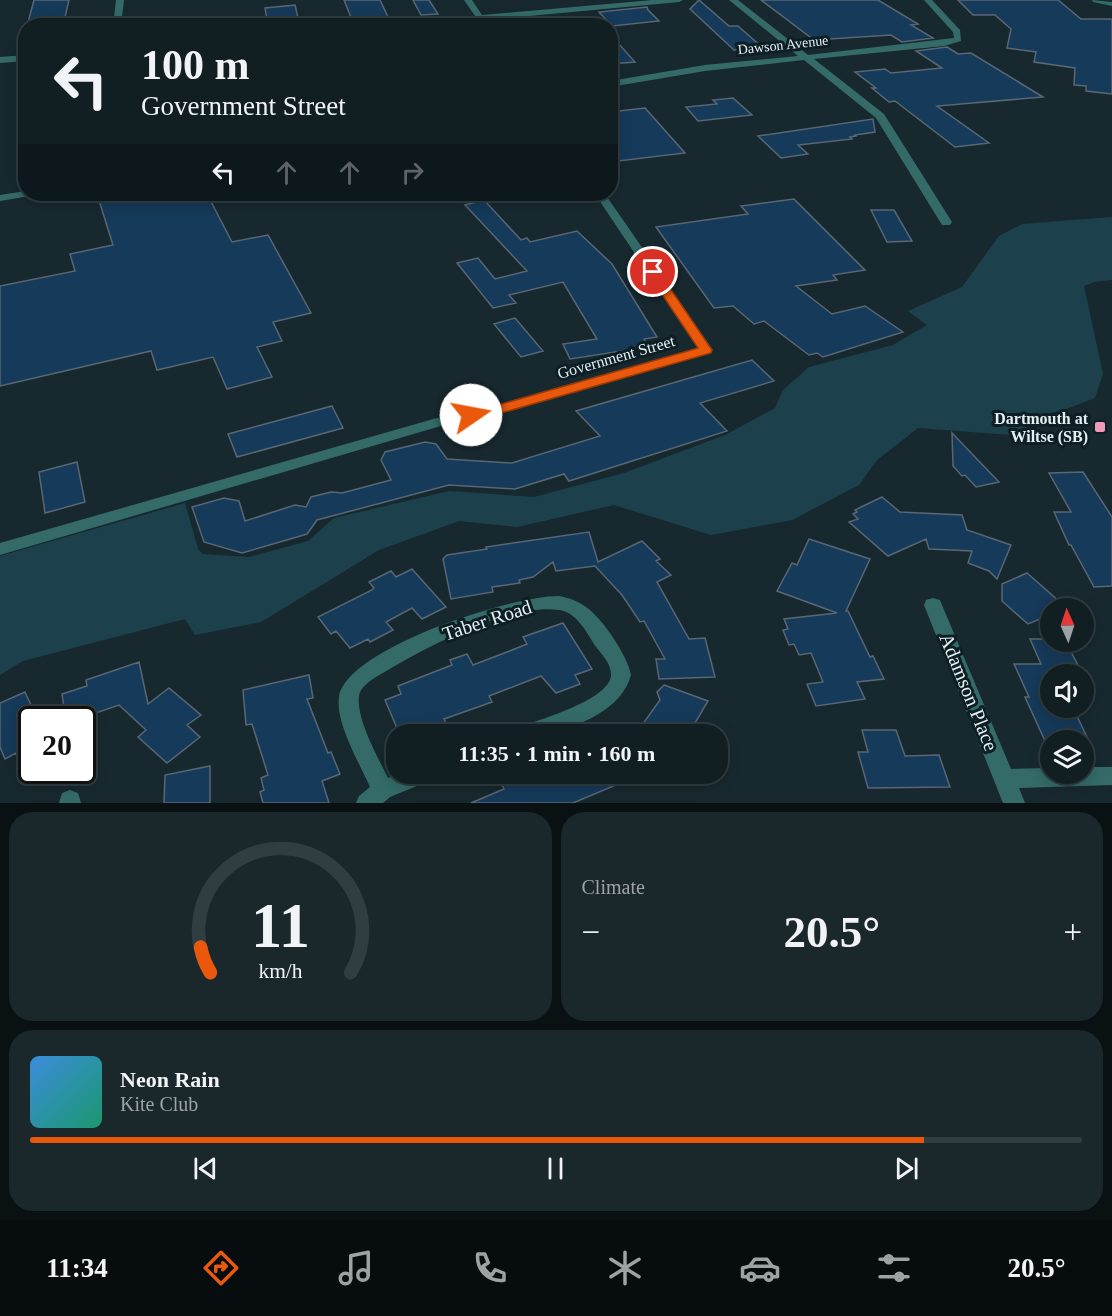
<!DOCTYPE html>
<meta charset="utf-8">
<style>
:root{--surface:#111f23;--page:#1a272b;--text:#f1f3f6;--muted:#9ca2a6;--line:#303d41;--accent:#ea580c}
body{margin:0;font-family:Georgia,serif;background:var(--page);color:var(--text);height:100vh;display:flex;flex-direction:column;font-size:22px;white-space:nowrap}
*{box-sizing:border-box;margin:0}
p{font-size:20px;color:var(--muted)}
.icon{flex:none;width:33px;height:33px;fill:none;stroke:currentColor;stroke-width:2;stroke-linecap:round;stroke-linejoin:round}
.map{position:relative;height:803px;overflow:hidden}
.sheet{display:flex;flex-direction:column;gap:9px;padding:9px;background:#091113;flex:1}
.sheet>*{flex:none}
.guide{position:absolute;left:18px;top:18px;width:600px;height:183px;border-radius:24px;box-shadow:0 3px 15px #0003,0 0 0 2px var(--line);background:#111f23;color:var(--text);overflow:hidden}
.needle{width:39px;rotate:357deg}
.fabs{position:absolute;left:1040px;top:598px;display:grid;gap:12px}
.fabs a{display:grid;place-items:center;width:54px;height:54px;border-radius:50%;background:var(--surface);box-shadow:0 3px 15px #0003,0 0 0 2px var(--line);font-size:30px}
.speed{position:absolute;left:18px;top:706px;display:flex;gap:12px;font-size:30px;font-weight:700;text-align:center}
.speed>*{display:grid;place-content:center;width:78px;height:78px;border-radius:50%;background:var(--surface);box-shadow:0 3px 15px #0003,0 0 0 2px var(--line);line-height:1}
.speed .limit{border:3px solid #111;border-radius:9px;background:#fff;color:#111}
.pin{position:absolute;display:grid;place-items:center;width:51px;height:51px;color:#fff;margin:-26px;border:3px solid #fff;border-radius:50%;box-shadow:0 2px 6px #0007}
.me{position:absolute;width:66px;margin:-33px;rotate:78deg;stroke-linejoin:round;filter:drop-shadow(0 0 4px #0008)}
.turn{display:flex;align-items:center;gap:21px;height:126px;padding:0 24px;font-size:27px}
.turn .icon{width:78px;height:78px;stroke-width:2.5}
.turn b{display:block;font-size:42px;line-height:51px}
.lanes{display:flex;align-items:center;height:57px;padding:0 24px;background:#0003;justify-content:center;gap:30px;direction:ltr}
.lanes .off{opacity:.35}
.big{font-size:45px;font-weight:700;line-height:1.1}
.sheet .widget{flex:1;display:flex;flex-direction:column;justify-content:center;gap:9px;min-width:0;padding:0 21px;border-radius:24px;background:var(--page)}
.sheet .dial{align-items:center;gap:0}
.dial svg{height:156px;overflow:visible;fill:none;stroke:var(--line);stroke-width:7;stroke-linecap:round;text-anchor:middle}
.dial text{fill:var(--text);stroke:none}
.song{display:flex;align-items:center;gap:18px}
.cover{width:72px;height:72px;border-radius:9px;background:linear-gradient(135deg,hsl(210 70% 55%),hsl(160 70% 35%))}
.played{height:6px;border-radius:3px;background:linear-gradient(90deg,var(--accent) 85%,var(--line) 85%)}
.keys{display:flex;justify-content:space-around;direction:ltr}
.heat{display:flex;justify-content:space-between;align-items:center;font-size:33px;direction:ltr}
.sheet .tiles{flex:1;display:grid;gap:9px;grid-template-columns:1fr 1fr}
.widget:last-child{grid-column:span 2}
.trip{position:absolute;left:386px;top:724px;width:342px;height:60px;border-radius:24px;background:var(--surface);box-shadow:0 3px 15px #0003,0 0 0 2px var(--line);font-weight:700;line-height:60px;text-align:center}
.menu{display:flex;height:96px;justify-content:space-around;align-items:center;background:#070c0e;color:var(--muted)}
.menu .icon{width:42px;height:42px}
.menu .selected{color:var(--accent)}
.menu b{font-size:27px;color:var(--text)}
.map>svg:first-child{display:block}
.green{fill:#1d414c}
.building{fill:#163a5a;stroke:#596673;stroke-width:1.5}
.lines{fill:none;stroke-linecap:round;stroke-linejoin:round}
.minor{fill:#346b69;fill-rule:evenodd}
.route{fill:#ea580c;stroke:#983908;stroke-width:1.5}
.poi-dot{fill:#ef9ab8;stroke:#0d1f25;stroke-width:2}
.labels{text-anchor:middle;dominant-baseline:central;stroke-width:6;stroke-linejoin:round;paint-order:stroke}
.far-street-label{font-size:14px;fill:#e4eff3;stroke:#0d1f25}
.street-label{font-size:16px;fill:#e4eff3;stroke:#0d1f25}
.poi-label{font-size:16px;font-weight:bold;fill:#e4eff3;stroke:#0d1f25;text-anchor:end}
.near-street-label{font-size:20px;fill:#e4eff3;stroke:#0d1f25}
</style>
<div class="map">
<svg width="1112" height="803" viewBox="0 0 1112 803">
<rect width="100%" height="100%" fill="#17292f"/>
<path class="green" d="M1112,217V280L1094,282L1084,286L1103,374L1095,398L1061,411L1043,414L1025,436L918,428L877,460L859,485L792,520L711,535L614,505L517,527L459,521L379,550L261,622L195,635L185,619L23,661L0,675V556L185,503L198,549L203,554L249,557L308,541L334,518L449,491L534,497L624,473L725,435L775,408L783,390L809,367L893,345L927,325L908,311L962,287L999,236L1022,224Z"/>
<path class="building" d="M34,0H69L63,26H27Z
M344,0H380L388,17L352,20Z
M413,0H429L438,14L421,15Z
M699,0L729,26H738L763,48L734,50L690,9Z
M761,0H878L918,24L911,25L933,38L902,42L891,35L814,40Z
M958,0H1058L1081,19H1112V94L1086,91V86L1074,85L1075,68L1034,62L1036,52L1007,48L1011,29L995,15H973Z
M295,5L300,26H268L265,8Z
M647,7L648,10L659,21L612,26L599,12Z
M610,34L635,62L610,64Z
M947,47L958,54L971,53L1043,97L937,106L989,143L955,147L895,101L889,102L872,88H876L855,72L885,69L891,73L942,68L916,51Z
M733,98L752,115L698,121L686,107L717,104L713,100Z
M645,108L685,153L610,162V112Z
M873,119L875,132L855,135L856,136L850,137L852,139L798,145L808,154L781,158L758,136Z
M97,194H207L232,242L268,235L311,313L273,322L282,341L257,347L272,377L227,389L213,357L157,370L151,351L0,386V286L75,271L70,254L113,245Z
M794,199L865,270L833,275L837,280L796,286L832,314L865,306L903,332L823,357L817,353L809,355L764,321L754,324L733,306L714,308L656,227L748,214L741,206Z
M484,200L521,240L527,238L530,242L577,231L612,264L657,337L644,339L648,347L570,359L563,344L597,339L563,282L509,295L516,303L493,308L457,263L478,258L495,279L527,271L465,205Z
M871,210H894L912,241L887,242Z
M515,318L543,351L521,357L494,324Z
M752,360L774,381L700,403L727,431L569,481L564,474L515,489L449,485L317,520L307,534L242,553L204,542L192,507L224,498L239,501L245,521L295,505L306,507L311,497L331,492L342,493L391,480L381,460L385,452L425,442L436,444L447,459L512,463L600,436L576,411Z
M332,406L343,428L237,457L228,434Z
M952,433L999,482L976,487L965,475L962,476L953,466Z
M77,462L85,502L45,513L39,472Z
M1083,472L1112,517V586L1094,587L1071,545H1069L1054,512H1071L1049,473Z
M882,497L900,512L962,515L967,530L1011,545L997,579L989,571L968,563L972,551L929,549L926,539L888,556L849,522L858,519L853,514L857,512L855,510Z
M589,532L598,562L642,541L660,559L656,561L671,575L657,582L689,639L705,638L715,677L659,679L656,659H665L644,621L640,622L622,595L595,566L556,571L553,562L533,577L519,580L520,583L492,587L493,592L451,599L443,559L447,555L487,549L486,547Z
M809,539L870,559L846,611H848L870,657L873,656L884,679L857,682L865,699L816,706L807,684L823,682L811,653L799,655L794,644L789,645L783,630L788,629L784,619L837,613L777,591L792,563L797,565Z
M412,569L446,607L422,619L412,608L386,622L393,630L370,642L368,639L350,648L336,631L331,634L318,617L372,590L374,588L369,582L391,571L396,577Z
M1027,573L1068,609H1050V615L1028,624L1002,601V584Z
M563,623L592,669L575,675L580,684L556,693L541,676L489,696L492,702L444,719L449,729L433,735H400L385,700L401,694L398,686L452,665L450,660L467,654L473,665L507,652L527,644L523,637Z
M1030,639H1050V642H1066L1083,675H1050V708H1073L1088,739L1045,741L1025,697H1029L1014,664H1041Z
M139,662L148,704L169,688L201,715L187,725L200,737L167,763L138,737L146,730L119,705L75,720H66L62,694L87,686L86,680Z
M309,675L313,698L307,699L328,753L331,752L340,774L322,781L329,803H263L260,792L264,790L261,778L268,775L252,724L246,725L243,690Z
M664,685L708,701L688,735H635L660,700L657,692Z
M25,692L38,720H32V751L18,758L16,753L5,759L0,747V703Z
M862,730H896L905,756L939,755L950,787L868,788L858,752H868Z
M210,766V803H164L165,775Z
M497,774H642L573,803H471L504,789Z"/>
<g class="lines">
<path class="minor" d="M116,0H124L121,26H113Z
M464,0H472L482,15L653,0H683L679,2L486,20L489,26H481L478,21L423,26H386L475,16Z
M729,0H738L808,55L954,38L953,32L924,0H932L960,30L961,41L944,46L814,59L884,114L952,222L950,225H942L876,118L804,60L705,71L610,87V81L705,65L798,56Z
M1092,0L1112,2V6L1093,2Z
M26,55V61L0,63V57Z
M26,191V194H31L30,196L0,201V195Z
M595,194H605L713,350L711,353L498,414L451,423L0,555V543L444,416L491,407L698,348Z
M559,596C569,598 578,601 586,607C602,618 628,656 631,675C622,709 580,726 548,734C536,737 522,735 511,735L514,729C535,721 608,701 611,676C612,663 600,653 594,644C586,631 576,612 559,610C513,603 432,644 393,667C382,674 361,683 359,696C356,719 378,757 388,778L397,774H432L429,781L390,797L383,803H356L359,796L370,787C360,764 335,722 339,697C346,648 514,595 559,596Z
M933,598L940,600L942,605L1011,769L1050,768V774H1083V767H1112V785L1019,788L1025,803H1003L924,605L926,600Z
M70,790L78,793L81,803H59L62,793Z"/>
</g>
<path class="route" d="M653,268L657,269L712,350L711,353L498,414L471,419L466,418L464,415L466,412L491,407L698,348L647,272Z"/>
<rect class="poi-dot" x="1094" y="421" width="12" height="12" rx="3"/>
<g class="labels">
<g class="far-street-label">
<text transform="translate(783 45) rotate(-6)">Dawson Avenue</text>
</g>
<g class="street-label">
<text transform="translate(616 357) rotate(-16)">Government Street</text>
</g>
<g class="poi-label">
<text x="1088" y="418">Dartmouth at<tspan x="1088" dy="18">Wiltse (SB)</tspan></text>
</g>
<g class="near-street-label">
<text transform="translate(487 620) rotate(-18)">Taber Road</text>
<text transform="translate(969 692) rotate(68)">Adamson Place</text>
</g>
</g>
</svg>
<div class="fabs">
<a><svg class="needle" viewBox="-14 -14 28 28"><path d="M0-13l5 13h-10z" fill="#e53935"/><path d="M0 13l5-13h-10z" fill="#9ca2a6"/></svg></a>
<a><svg class="icon" aria-label="sound" viewBox="0 0 24 24"><path d="M4 9h4l5-4v14l-5-4H4zM17 9q2 3 0 6"/></svg></a>
<a><svg class="icon" aria-label="layers" viewBox="0 0 24 24"><path d="M12 4l9 5-9 5-9-5zM3 14l9 5 9-5"/></svg></a>
</div>
<div class="speed"><div class="limit">20</div></div>
<div class="pin" style="left:653px;top:272px;background:#d93025"><svg class="icon" aria-label="arrive" viewBox="0 0 24 24"><path d="M6 21V4h12l-3 4 3 4H6"/></svg></div>
<svg class="me" style="left:471px;top:415px" viewBox="-20 -20 40 40"><circle r="19" fill="#fff"/><path d="M0-13L10 11 0 6-10 11z" fill="#ea580c"/></svg>
<div class="trip">11:35 · 1 min · 160 m</div>
<div class="guide">
<div class="turn"><svg class="icon" aria-label="left" viewBox="0 0 24 24"><path d="M17 20v-9H6M10 6l-5 5 5 5"/></svg><div><b>100 m</b>Government Street</div></div>
<div class="lanes"><svg class="icon" aria-label="left" viewBox="0 0 24 24"><path d="M17 20v-9H6M10 6l-5 5 5 5"/></svg><svg class="icon off" aria-label="ahead" viewBox="0 0 24 24"><path d="M12 20V5M6 11l6-6 6 6"/></svg><svg class="icon off" aria-label="ahead" viewBox="0 0 24 24"><path d="M12 20V5M6 11l6-6 6 6"/></svg><svg class="icon off" aria-label="right" viewBox="0 0 24 24"><path d="M7 20v-9h11M14 6l5 5-5 5"/></svg></div>
</div>
</div>
<section class="sheet">
<div class="tiles">
<div class="widget dial"><svg viewBox="0 0 100 80">
<path d="M14 69A42 42 0 1 1 86 69"/>
<path d="M14 69A42 42 0 0 1 9 56" stroke="#ea580c"/>
<text x="50" y="56" font-size="32" font-weight="700">11</text>
<text x="50" y="72" font-size="11">km/h</text>
</svg></div>
<div class="widget"><p>Climate</p>
<div class="heat"><a>−</a><b class="big">20.5°</b><a>+</a></div>
</div>
<div class="widget">
<div class="song"><i class="cover"></i><div><b>Neon Rain</b><p>Kite Club</p></div></div>
<div class="played"></div>
<div class="keys"><svg class="icon" aria-label="previous" viewBox="0 0 24 24"><path d="M18 5L8 12l10 7zM5 5v14"/></svg><svg class="icon" aria-label="pause" viewBox="0 0 24 24"><path d="M8 5v14M16 5v14"/></svg><svg class="icon" aria-label="next" viewBox="0 0 24 24"><path d="M6 5l10 7-10 7zM19 5v14"/></svg></div>
</div>
</div>
</section>
<nav class="menu">
<b>11:34</b>
<svg class="icon selected" aria-label="directions" viewBox="0 0 24 24"><path d="M12 3l9 9-9 9-9-9zM9 14v-3h6M13 9l2 2-2 2"/></svg>
<svg class="icon" aria-label="music" viewBox="0 0 24 24"><path d="M9 18V5l10-2v13"/><circle cx="6" cy="18" r="3"/><circle cx="16" cy="16" r="3"/></svg>
<svg class="icon" aria-label="phone" viewBox="0 0 24 24"><path d="M5 4h4l2 5-3 2q2 4 5 5l2-3 5 2v4C11 20 4 13 5 4z"/></svg>
<svg class="icon" aria-label="climate" viewBox="0 0 24 24"><path d="M12 3v18M4 7l16 10M4 17L20 7"/></svg>
<svg class="icon" aria-label="car" viewBox="0 0 24 24"><path d="M5 17H2v-5l4-1 3-4h7l3 4 3 1v5h-3M9 17h6M6 11h13"/><circle cx="7" cy="17" r="2"/><circle cx="17" cy="17" r="2"/></svg>
<svg class="icon" aria-label="filters" viewBox="0 0 24 24"><path d="M4 7h16M4 17h16"/><circle cx="9" cy="7" r="2"/><circle cx="15" cy="17" r="2"/></svg>
<b>20.5°</b>
</nav>
